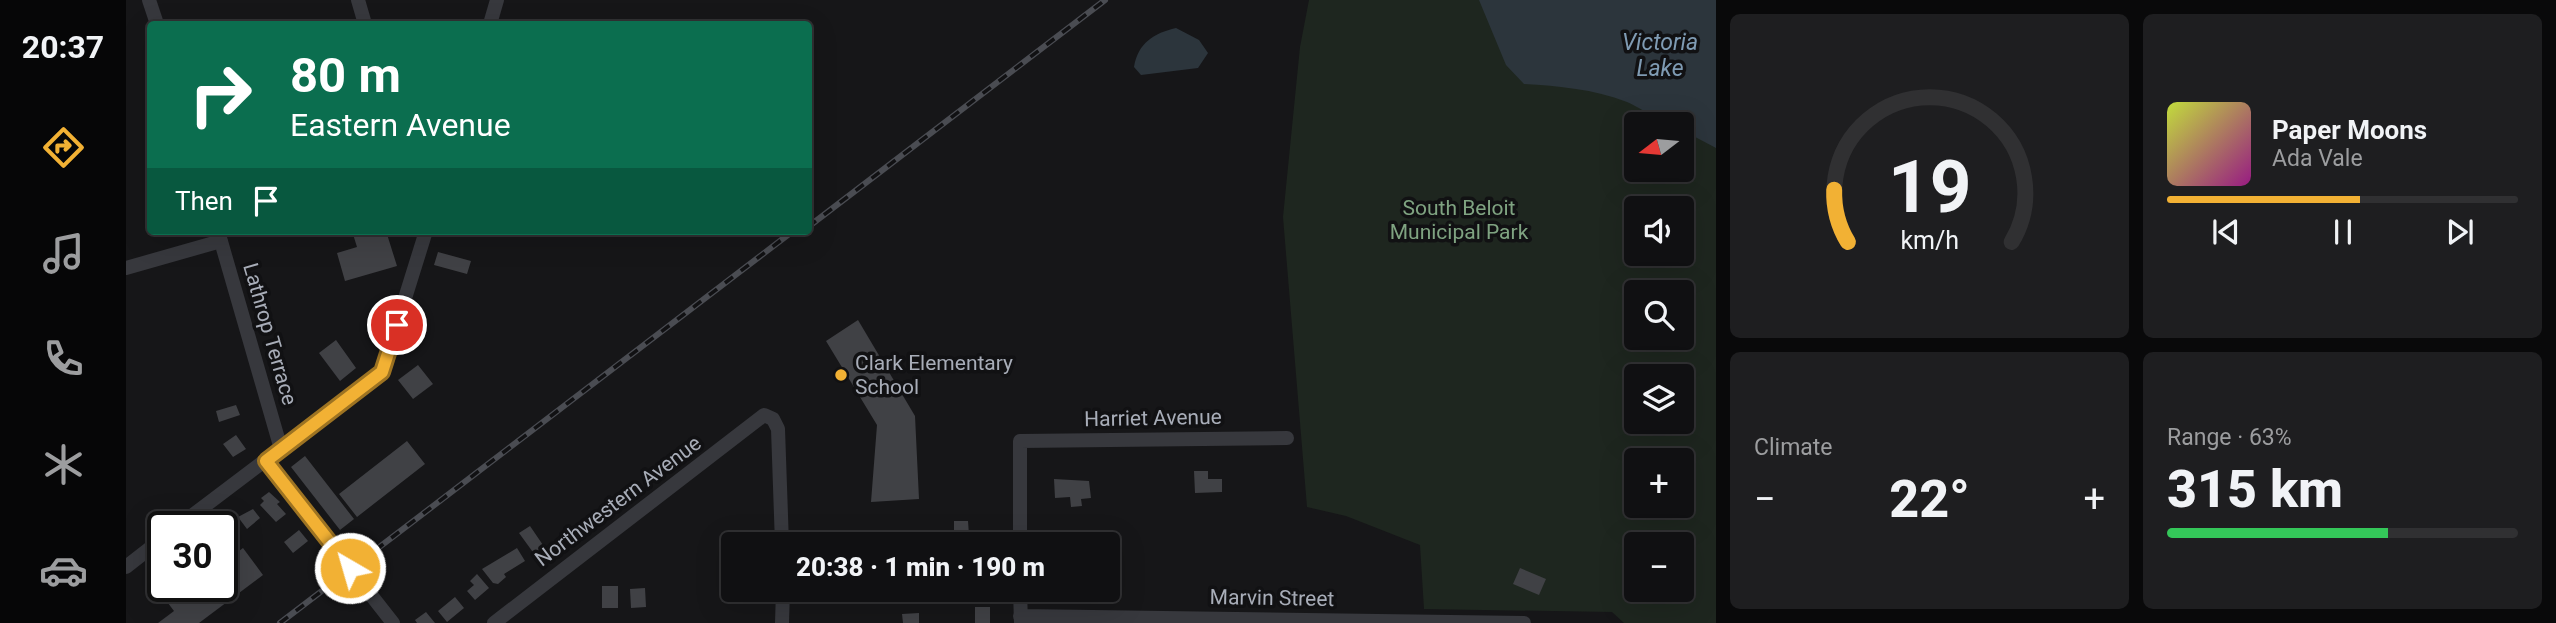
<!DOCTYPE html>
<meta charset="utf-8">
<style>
:root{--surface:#101012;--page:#1e1e20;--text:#f1f3f6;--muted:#9c9d9f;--line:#303032;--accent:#f2b134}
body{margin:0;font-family:Roboto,sans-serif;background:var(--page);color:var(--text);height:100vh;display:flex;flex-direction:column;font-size:26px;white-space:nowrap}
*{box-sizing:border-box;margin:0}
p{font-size:23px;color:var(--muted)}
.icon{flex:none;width:38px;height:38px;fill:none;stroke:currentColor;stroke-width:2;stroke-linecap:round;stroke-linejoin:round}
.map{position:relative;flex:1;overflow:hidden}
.details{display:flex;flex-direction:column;gap:14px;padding:14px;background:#09090a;width:840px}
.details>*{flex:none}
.top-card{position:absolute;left:21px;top:21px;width:665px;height:214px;border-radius:7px;box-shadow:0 7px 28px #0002,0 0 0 2px var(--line);background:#0b6e4f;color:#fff;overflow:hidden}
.needle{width:46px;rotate:254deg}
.fabs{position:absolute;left:1498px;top:112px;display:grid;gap:14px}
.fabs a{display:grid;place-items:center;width:70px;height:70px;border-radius:7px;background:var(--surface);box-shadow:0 7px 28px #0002,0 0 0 2px var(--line);font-size:35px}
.speed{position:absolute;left:21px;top:511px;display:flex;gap:14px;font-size:35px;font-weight:700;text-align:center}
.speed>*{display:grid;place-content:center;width:91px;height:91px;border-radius:50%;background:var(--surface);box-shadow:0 7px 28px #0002,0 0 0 2px var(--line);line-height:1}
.speed .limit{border:4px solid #111;border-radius:10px;background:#fff;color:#111}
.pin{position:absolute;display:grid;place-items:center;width:60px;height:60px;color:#fff;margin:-30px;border:4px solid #fff;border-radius:50%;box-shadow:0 2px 7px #0007}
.me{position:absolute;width:77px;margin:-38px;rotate:322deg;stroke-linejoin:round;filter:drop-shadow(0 0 5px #0008)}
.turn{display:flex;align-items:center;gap:24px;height:147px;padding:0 28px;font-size:32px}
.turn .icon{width:91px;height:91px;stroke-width:2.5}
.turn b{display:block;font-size:49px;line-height:60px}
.then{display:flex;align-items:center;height:66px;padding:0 28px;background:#0003;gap:14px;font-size:26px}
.big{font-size:52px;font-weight:800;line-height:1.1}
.details .tile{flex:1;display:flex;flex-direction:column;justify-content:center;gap:10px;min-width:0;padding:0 24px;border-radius:10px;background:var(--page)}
.details .dial{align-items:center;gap:0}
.dial svg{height:182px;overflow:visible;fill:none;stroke:var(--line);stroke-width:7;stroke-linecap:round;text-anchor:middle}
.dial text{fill:var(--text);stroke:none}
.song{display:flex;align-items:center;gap:21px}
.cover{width:84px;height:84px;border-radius:10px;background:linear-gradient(135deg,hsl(70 70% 55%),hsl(310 70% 35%))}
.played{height:7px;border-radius:4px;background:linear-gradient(90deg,var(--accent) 55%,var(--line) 55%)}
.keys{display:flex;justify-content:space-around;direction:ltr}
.heat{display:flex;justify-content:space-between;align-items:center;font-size:38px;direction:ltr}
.charge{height:10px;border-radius:5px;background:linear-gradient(90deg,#34c759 63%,var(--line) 0)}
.details .tiles{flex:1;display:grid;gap:14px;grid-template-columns:repeat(2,1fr)}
.trip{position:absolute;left:595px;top:532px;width:399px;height:70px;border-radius:7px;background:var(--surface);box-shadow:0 7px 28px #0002,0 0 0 2px var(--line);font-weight:800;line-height:70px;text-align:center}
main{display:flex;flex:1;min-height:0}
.tab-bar{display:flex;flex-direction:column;width:126px;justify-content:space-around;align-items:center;background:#060607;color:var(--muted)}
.tab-bar .icon{width:49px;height:49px}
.tab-bar .on{color:var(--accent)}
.tab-bar b{font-size:32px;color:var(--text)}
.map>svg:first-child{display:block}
.green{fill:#1e261f;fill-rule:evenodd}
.water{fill:#2c353c}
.building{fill:#404145}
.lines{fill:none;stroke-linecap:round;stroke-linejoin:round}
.minor{stroke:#37383d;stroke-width:14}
.rail-casing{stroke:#4a4c52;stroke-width:6}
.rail{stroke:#111113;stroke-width:3.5;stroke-dasharray:10;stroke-linecap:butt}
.route-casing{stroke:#9d7322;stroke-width:18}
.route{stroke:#f2b134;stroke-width:12}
.poi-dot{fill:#f2b134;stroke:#111113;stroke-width:2.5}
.labels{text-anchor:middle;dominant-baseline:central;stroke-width:7;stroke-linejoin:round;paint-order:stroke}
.park-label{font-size:21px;fill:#7fa381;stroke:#111113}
.street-label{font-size:21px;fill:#a8adb8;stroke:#111113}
.poi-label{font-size:21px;fill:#a8adb8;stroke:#111113;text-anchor:start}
.water-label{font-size:23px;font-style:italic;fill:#7f9bb3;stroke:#111113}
</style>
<main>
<nav class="tab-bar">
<b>20:37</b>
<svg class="icon on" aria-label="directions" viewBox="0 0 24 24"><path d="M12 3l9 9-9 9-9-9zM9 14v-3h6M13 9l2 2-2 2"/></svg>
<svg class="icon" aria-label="music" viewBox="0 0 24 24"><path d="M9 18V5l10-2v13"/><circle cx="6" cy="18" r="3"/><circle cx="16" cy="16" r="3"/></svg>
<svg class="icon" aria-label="phone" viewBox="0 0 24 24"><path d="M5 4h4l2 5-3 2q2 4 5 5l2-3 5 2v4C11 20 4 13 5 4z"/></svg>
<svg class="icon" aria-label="climate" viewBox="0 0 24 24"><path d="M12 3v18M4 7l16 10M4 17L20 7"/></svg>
<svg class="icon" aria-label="car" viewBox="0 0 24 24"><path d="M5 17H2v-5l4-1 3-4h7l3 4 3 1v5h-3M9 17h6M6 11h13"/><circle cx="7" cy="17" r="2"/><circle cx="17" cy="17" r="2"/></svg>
</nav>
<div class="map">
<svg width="1590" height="623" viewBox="0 0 1590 623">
<rect width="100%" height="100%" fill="#161618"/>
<path class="green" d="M1183,0H1590V623H1498L1486,612L1298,609L1294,545L1220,516L1181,507L1157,217L1174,47ZM1510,124H1556V170H1510ZM1510,208H1556V254H1510ZM1510,292H1556V338H1510ZM1510,376H1556V422H1510ZM1510,460H1556V506H1510ZM1510,544H1556V590H1510Z"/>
<path class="water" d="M1353,0H1590V148L1556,130V124C1535,124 1519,110 1501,102C1467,89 1433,86 1398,84L1380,65Z
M1050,28L1073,40L1082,53L1072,68L1015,75L1008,67C1012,43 1028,33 1050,28Z"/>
<path class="building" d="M226,231H260L271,266L219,281L211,253L231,247Z
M312,252L345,261L341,274L308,265Z
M732,320L789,416L793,499L745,502L751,425L700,341Z
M210,340L230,368L214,381L193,353Z
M292,365L307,384L287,399L272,380Z
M110,405L114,415L93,422L90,411Z
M110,435L120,449L107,457L97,444Z
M281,441L299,464L231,517L213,494Z
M179,456L228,519L214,530L165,467Z
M1068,471H1082V479H1096V492L1069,493Z
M928,479L963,481L965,498L955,499L956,506L945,507L944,497L929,498Z
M143,492L154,502L151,504L160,514L150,522L134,505L138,501L135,498Z
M127,509L134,518L121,529L112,517Z
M828,521H842L843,535H828Z
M404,526L419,548L409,555L393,533Z
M173,530L182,541L167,553L158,542Z
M848,531H869V544H848Z
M117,548L137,575L73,623H32L48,611L23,578L37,567V586H96V564Z
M391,548L399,561L378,574L380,577L372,584L367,583L356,569Z
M1394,568L1420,579L1413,595L1387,584Z
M351,574L363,588L349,600L341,591L348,585L344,581Z
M476,586H492V608H476Z
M519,588L520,607L505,608L504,589Z
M329,597L338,608L321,622L312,611Z
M849,607H864V623H849Z
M300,612L309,623H291L289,620Z
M793,613V623H777L776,614Z"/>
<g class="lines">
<path class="minor" d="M23,0L31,24
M232,0L239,24
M364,24L371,0
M92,231L155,449
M0,268L95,241
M140,461L267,623
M51,527L256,372L300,231
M894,544V441L1161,438
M0,567L37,538
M894,590L895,623
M894,616L1398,623
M368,623L638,415L647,419L652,429L656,544
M656,623L657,590"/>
<g class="rail-casing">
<path id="rail" d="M682,227L979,0
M154,623L667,231"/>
</g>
<use href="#rail" class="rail"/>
</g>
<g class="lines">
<g class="route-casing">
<path id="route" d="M224,568L140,461L256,372L271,325"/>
</g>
<use href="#route" class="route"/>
</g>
<circle class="poi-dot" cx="715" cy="375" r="7"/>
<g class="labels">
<g class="park-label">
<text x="1333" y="208">South Beloit<tspan x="1333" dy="24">Municipal Park</tspan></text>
</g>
<g class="street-label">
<text transform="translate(144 334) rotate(74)">Lathrop Terrace</text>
<text transform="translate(1027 418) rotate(-1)">Harriet Avenue</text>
<text transform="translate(492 501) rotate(-37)">Northwestern Avenue</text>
<text transform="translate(1146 598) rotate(1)">Marvin Street</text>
</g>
<g class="poi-label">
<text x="729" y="363">Clark Elementary<tspan x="729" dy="24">School</tspan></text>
</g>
<g class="water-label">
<text x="1534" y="42">Victoria<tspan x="1534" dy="26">Lake</tspan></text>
</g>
</g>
</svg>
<div class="fabs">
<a><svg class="needle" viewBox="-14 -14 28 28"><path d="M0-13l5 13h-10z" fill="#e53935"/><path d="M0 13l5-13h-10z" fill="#9c9d9f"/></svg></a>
<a><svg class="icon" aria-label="sound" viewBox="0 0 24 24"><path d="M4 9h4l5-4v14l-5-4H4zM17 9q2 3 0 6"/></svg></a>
<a><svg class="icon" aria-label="search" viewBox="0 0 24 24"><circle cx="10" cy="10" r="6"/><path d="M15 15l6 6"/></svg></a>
<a><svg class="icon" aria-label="layers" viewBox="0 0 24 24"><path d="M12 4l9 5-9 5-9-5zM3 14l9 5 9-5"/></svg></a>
<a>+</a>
<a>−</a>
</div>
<div class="speed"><div class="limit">30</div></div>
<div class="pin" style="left:271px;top:325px;background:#d93025"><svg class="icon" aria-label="arrive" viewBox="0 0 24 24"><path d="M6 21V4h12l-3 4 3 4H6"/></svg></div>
<svg class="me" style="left:224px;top:568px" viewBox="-20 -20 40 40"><circle r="17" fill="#f2b134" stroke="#fff" stroke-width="3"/><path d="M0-11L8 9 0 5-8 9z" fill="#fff"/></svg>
<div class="trip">20:38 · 1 min · 190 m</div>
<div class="top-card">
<div class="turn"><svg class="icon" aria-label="right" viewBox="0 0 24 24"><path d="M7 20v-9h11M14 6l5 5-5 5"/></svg><div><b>80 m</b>Eastern Avenue</div></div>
<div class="then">Then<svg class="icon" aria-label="arrive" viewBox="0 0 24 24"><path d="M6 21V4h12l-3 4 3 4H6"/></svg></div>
</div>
</div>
<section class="details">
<div class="tiles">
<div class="tile dial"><svg viewBox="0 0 100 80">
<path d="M14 69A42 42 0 1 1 86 69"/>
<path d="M14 69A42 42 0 0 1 8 46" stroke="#f2b134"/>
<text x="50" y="56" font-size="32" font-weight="700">19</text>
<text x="50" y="72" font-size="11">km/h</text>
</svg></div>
<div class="tile">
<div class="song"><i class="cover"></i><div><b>Paper Moons</b><p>Ada Vale</p></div></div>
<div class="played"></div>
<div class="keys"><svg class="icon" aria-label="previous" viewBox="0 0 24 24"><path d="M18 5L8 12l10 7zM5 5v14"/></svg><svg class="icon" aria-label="pause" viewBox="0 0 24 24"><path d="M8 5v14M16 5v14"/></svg><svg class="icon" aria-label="next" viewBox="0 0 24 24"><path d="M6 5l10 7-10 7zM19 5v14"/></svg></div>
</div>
<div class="tile"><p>Climate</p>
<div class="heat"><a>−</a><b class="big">22°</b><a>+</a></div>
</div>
<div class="tile"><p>Range · 63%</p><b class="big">315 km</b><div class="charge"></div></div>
</div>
</section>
</main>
